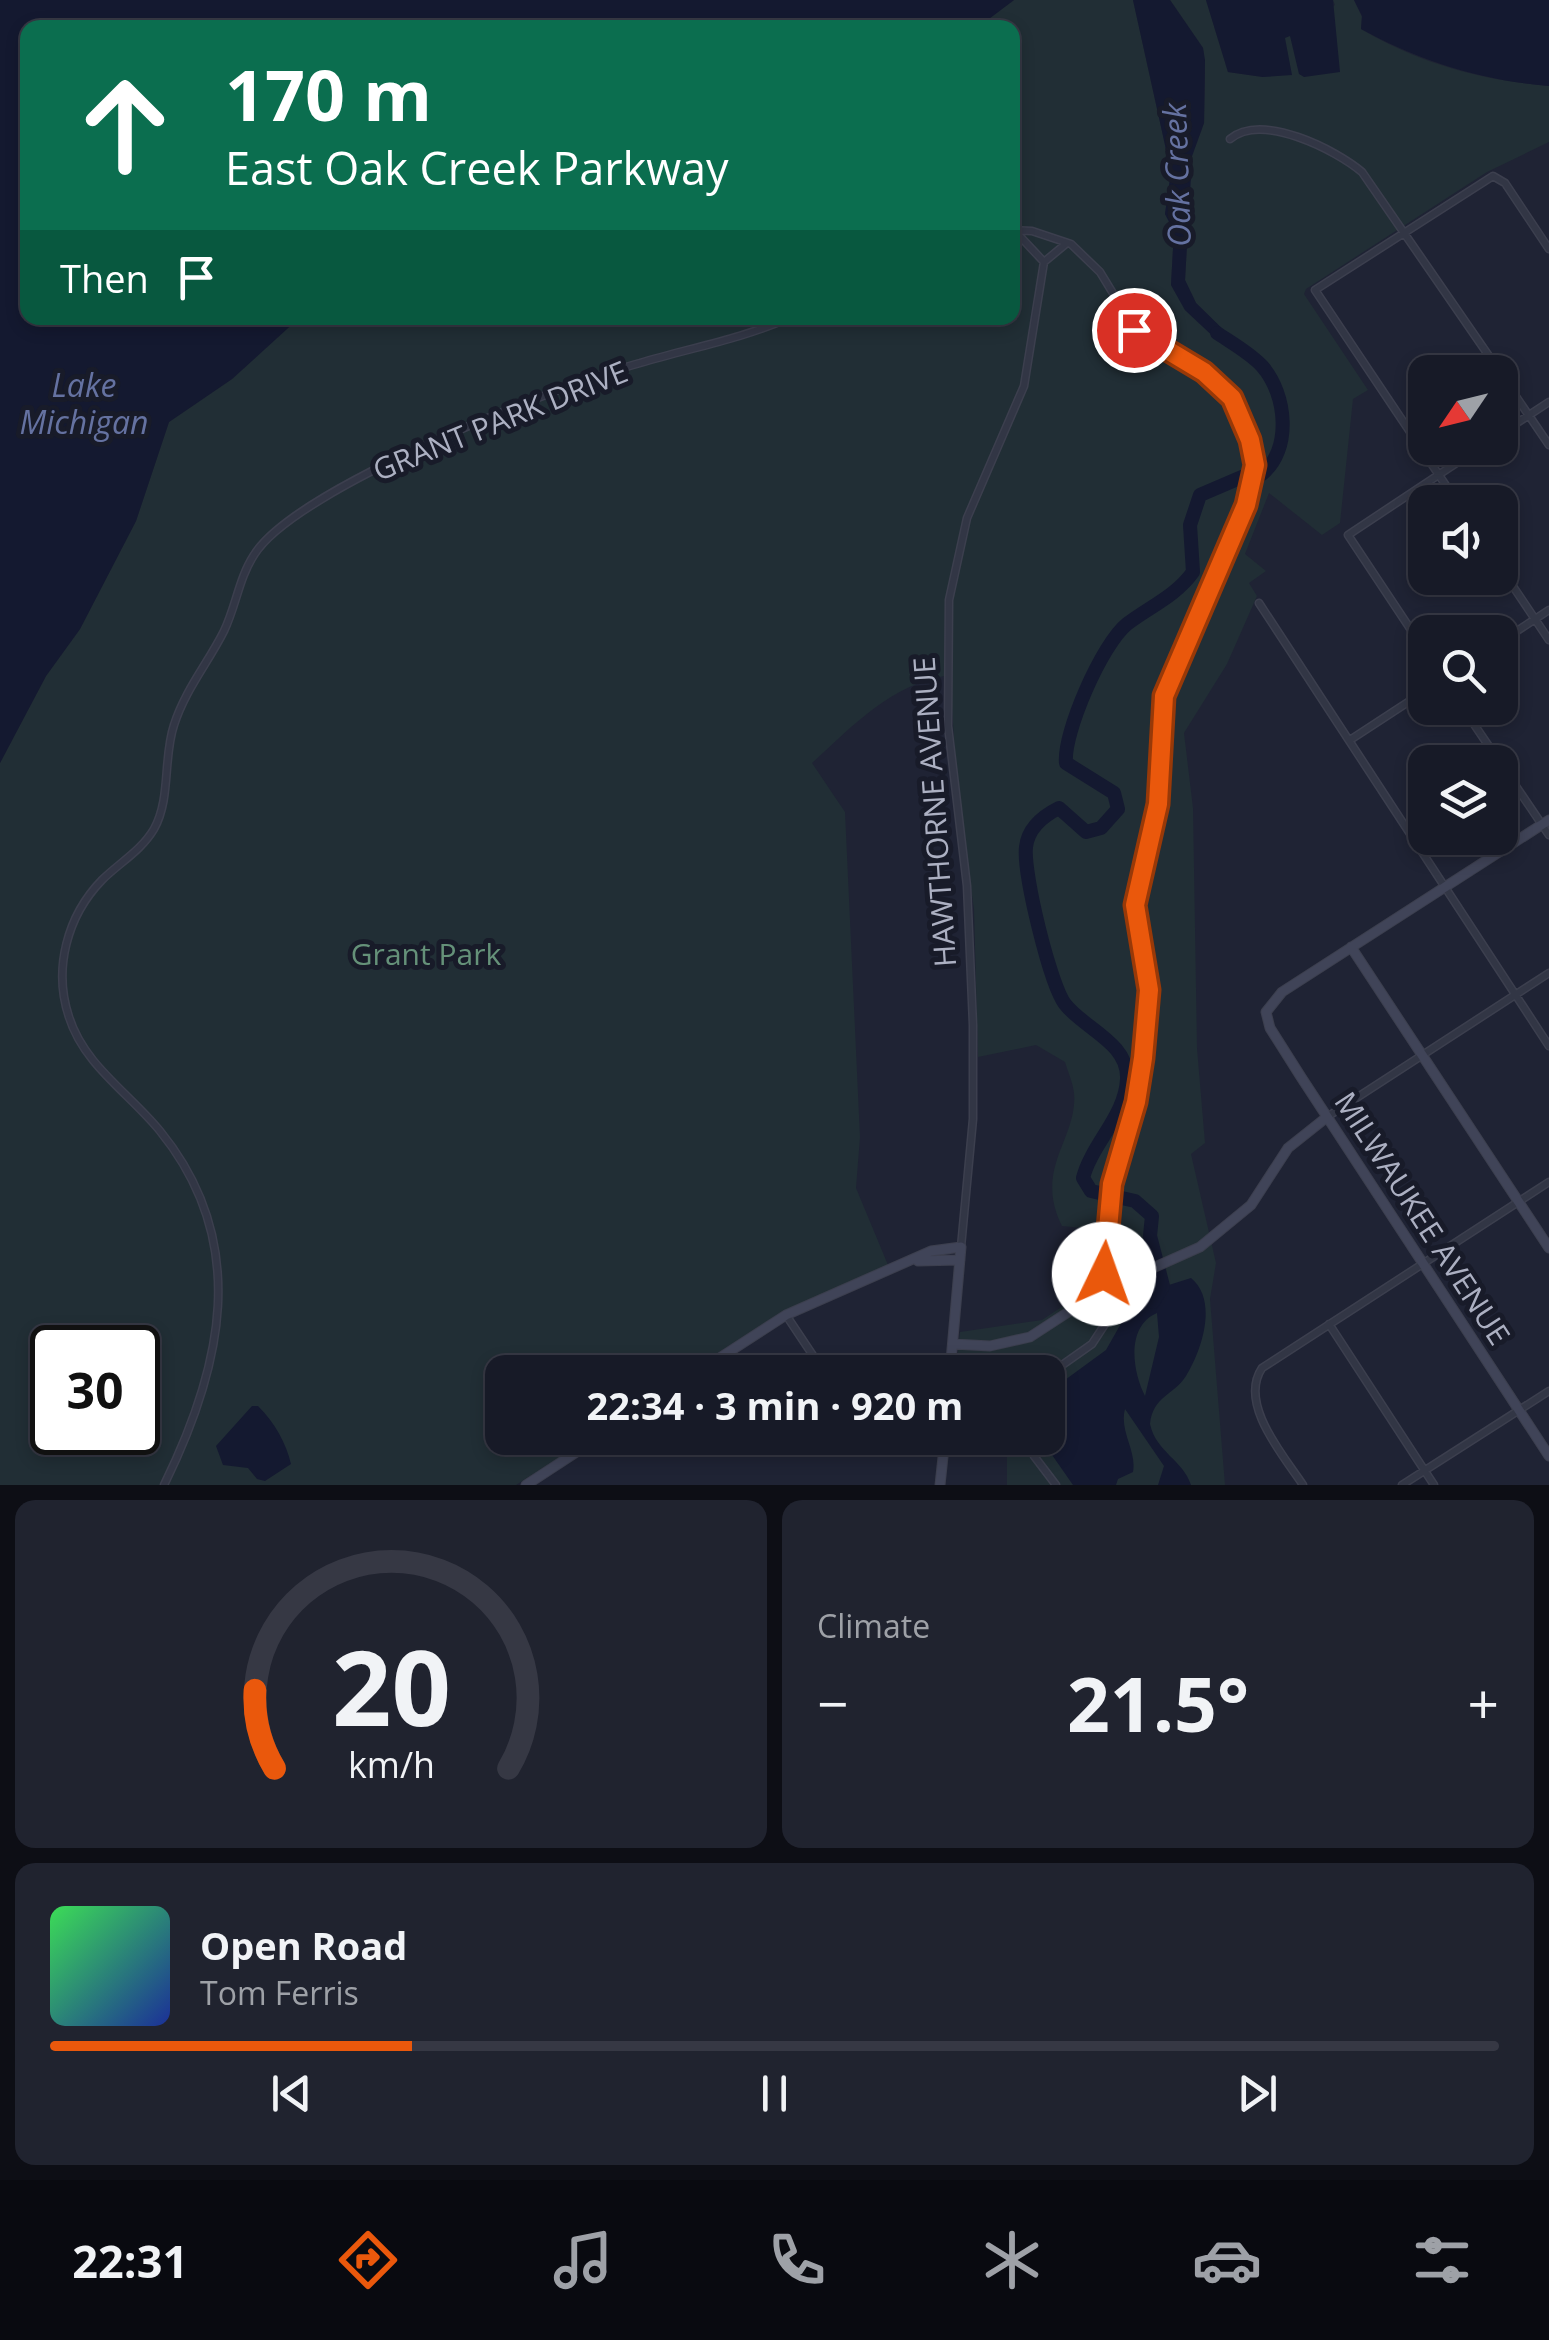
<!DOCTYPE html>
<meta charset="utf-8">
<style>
:root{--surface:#171a27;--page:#20232f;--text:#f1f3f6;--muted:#9ea1a7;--line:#363844;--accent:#ea580c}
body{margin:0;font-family:"Open Sans",sans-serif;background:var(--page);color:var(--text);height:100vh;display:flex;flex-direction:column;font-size:38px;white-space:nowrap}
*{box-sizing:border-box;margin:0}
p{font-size:32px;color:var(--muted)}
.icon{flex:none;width:55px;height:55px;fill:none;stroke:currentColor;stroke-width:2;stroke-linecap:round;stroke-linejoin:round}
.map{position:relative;height:1485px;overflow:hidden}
.drawer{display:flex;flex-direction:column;gap:15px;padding:15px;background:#0d0e15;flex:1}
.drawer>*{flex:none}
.banner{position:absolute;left:20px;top:20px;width:1000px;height:305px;border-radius:20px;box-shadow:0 5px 15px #0003,0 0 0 2px var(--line);background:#0b6e4f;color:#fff;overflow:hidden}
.needle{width:65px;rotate:235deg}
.buttons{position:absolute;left:1408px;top:355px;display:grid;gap:20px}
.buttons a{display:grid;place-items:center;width:110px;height:110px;border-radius:20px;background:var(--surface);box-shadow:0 5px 15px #0003,0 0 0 2px var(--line);font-size:50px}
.speed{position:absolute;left:30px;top:1325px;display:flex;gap:20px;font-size:50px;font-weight:700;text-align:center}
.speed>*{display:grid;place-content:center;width:130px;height:130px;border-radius:50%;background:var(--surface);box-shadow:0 5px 15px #0003,0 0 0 2px var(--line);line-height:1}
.speed .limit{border:5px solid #111;border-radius:15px;background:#fff;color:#111}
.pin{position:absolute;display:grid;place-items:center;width:85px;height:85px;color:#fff;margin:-42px;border:5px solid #fff;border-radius:50%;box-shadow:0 2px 10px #0007}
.me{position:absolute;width:110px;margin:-55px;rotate:3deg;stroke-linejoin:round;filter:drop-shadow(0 0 8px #0008)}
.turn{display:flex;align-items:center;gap:35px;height:210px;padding:0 40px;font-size:45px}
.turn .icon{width:130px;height:130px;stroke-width:2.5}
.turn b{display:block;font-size:70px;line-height:85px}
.then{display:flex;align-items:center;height:95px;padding:0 40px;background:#0003;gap:20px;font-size:38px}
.big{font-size:75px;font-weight:700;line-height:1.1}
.drawer .card{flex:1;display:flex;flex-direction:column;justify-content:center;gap:15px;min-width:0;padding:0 35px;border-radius:20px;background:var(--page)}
.drawer .dial{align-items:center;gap:0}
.dial svg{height:260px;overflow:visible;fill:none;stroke:var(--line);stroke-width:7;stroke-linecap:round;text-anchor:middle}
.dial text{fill:var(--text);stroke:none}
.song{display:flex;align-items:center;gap:30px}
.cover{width:120px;height:120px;border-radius:15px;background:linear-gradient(135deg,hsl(130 70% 55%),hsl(230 70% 35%))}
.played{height:10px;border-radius:5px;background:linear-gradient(90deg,var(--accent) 25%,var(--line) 25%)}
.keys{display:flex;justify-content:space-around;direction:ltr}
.heat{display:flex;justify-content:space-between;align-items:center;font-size:55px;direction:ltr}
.drawer .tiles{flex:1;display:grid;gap:15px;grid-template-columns:1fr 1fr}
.card:last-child{grid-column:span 2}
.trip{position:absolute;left:485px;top:1355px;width:580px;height:100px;border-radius:20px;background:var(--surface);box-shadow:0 5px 15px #0003,0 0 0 2px var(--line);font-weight:700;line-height:100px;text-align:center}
.dock{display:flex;height:160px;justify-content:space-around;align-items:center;background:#090a10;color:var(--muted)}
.dock .icon{width:70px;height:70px}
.dock .selected{color:var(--accent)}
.dock b{font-size:45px;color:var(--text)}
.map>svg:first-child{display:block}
.green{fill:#212e35;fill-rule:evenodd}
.water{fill:#141930;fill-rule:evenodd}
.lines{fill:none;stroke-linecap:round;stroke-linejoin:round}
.river{stroke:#141930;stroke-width:14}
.street-casing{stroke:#3c3f4e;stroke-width:9}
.secondary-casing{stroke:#3c3f4e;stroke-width:11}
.street{stroke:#323645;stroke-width:6}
.secondary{stroke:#404458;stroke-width:9}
.route-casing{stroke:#983908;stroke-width:25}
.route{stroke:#ea580c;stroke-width:18}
.labels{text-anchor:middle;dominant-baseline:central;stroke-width:10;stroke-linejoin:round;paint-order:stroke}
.street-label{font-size:30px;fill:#acb0c2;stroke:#181b29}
.park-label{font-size:30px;fill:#659179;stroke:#181b29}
.water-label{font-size:32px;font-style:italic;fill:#6572a1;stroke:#181b29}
</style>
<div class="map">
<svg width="1549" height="1485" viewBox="0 0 1549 1485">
<rect width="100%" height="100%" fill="#1f2334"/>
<path class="green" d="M1014,0H1133L1171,172L1165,214L1174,231L1171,285L1185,310L1217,340H1233L1196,303L1185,280L1192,156L1204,123L1205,73L1203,48L1170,0H1206L1228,72L1263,77L1285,37L1335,5L1333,0H1354L1362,17L1361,29C1421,64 1481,80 1549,86V142L1487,172L1306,289L1304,294L1368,390L1353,399L1340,523L1322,535L1269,493L1245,554L1266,571L1249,583L1257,596L1227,664L1184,733L1193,808L1197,1048L1205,1143L1191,1154L1216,1263L1210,1299L1225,1485H1007V1438H1048V1372H1013L1012,1364L956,1372L960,1332L1042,1320L1093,1286L1092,1229L1062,1226C1033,1168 1078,1139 1074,1093C1073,1083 1068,1072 1065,1062L1036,1045L978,1057L974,909L958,803L950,675C891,684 855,724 812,763L845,812L860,1137L856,1188L888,1265L780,1313L688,1372H502V1438H589L516,1485H0V763L46,676L80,629L136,521L169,422L232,379L299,318H1012V28L977,27ZM52,1348H138V1432H52Z"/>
<path class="water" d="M0,0H1014L977,28H28V318H299L232,379L169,422L136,521L80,629L46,676L0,763Z
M1133,0H1170L1203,48L1205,60L1204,123L1192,156L1185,280L1196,303L1234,340L1229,343L1217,340L1185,310L1171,285L1174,231L1165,214L1171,172Z
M1206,0H1333L1340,72L1304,77L1299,74L1290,36L1285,38L1292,75L1263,77L1228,72Z
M1354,0H1549V86C1480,80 1422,62 1361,29L1362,16Z
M1191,1278C1219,1301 1201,1352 1186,1376C1173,1396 1153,1396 1150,1424C1156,1452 1183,1460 1191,1485H1158L1164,1466L1125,1409C1119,1431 1137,1451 1133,1472L1118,1479L1116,1485H1073L1043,1442L1042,1438H1048V1398L1054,1388L1106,1350L1123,1320L1153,1290ZM1157,1313L1159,1337L1145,1396C1132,1371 1126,1326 1157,1313Z
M252,1406H258C275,1423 286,1443 291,1464L265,1481L257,1479L248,1468L223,1465L216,1446Z"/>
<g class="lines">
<path class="river" d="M1153,1302L1163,1286L1150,1236L1152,1216L1135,1201L1091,1191L1083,1178C1091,1145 1126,1115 1127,1079C1129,1043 1083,1028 1065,1004C1050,984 1023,873 1026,847C1028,828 1043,816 1059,808L1086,832L1101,828L1118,809L1114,793L1066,763C1063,733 1102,644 1127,624C1149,607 1176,596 1193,572L1190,525L1200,495L1242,477L1262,474C1292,450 1287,394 1262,366C1250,353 1232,343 1217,333"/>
<g class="street-casing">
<path id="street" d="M1230,139C1262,112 1336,150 1362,172L1500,372
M1012,230L1032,231L1071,244L1100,272L1139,336L1216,382L1239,411L1255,465L1245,505L1164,696L1157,804L1135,905L1149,990L1143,1058L1136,1102L1112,1184L1103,1250L1109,1318L1092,1344L1048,1375
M1015,231L1044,262
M1500,373L1549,445
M1500,434L1549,402
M1457,502L1315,290L1493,176L1505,183L1549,249
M1500,567L1549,640
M1259,603L1549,1046
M1500,642L1549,610
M1425,651L1348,535L1479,448
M1463,708L1549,835
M1350,740L1425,691
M1327,1117L1549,973
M961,1247L973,1119V1025L967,886L948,726L949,600L967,518L1024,386L1044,262L1067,243
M786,1315L824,1372
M1329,1324L1434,1485
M1028,1438L1034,1456L1056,1485
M164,1485C222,1367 251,1243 160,1131C129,1093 84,1065 69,1017C53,969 67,916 102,880C119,863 141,851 154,829C171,799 163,757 174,725C185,690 208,663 224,631C236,606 239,578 254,555C295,488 559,385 640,363C690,348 741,339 789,318
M1303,1485C1284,1456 1238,1404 1262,1368L1549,1182
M1402,1485L1549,1391"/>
</g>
<g class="secondary-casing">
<path id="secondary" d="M1549,820L1282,992L1266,1012L1270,1028L1301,1077L1549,1456
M1351,947L1549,1248
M918,1261L960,1260
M953,1344L990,1346L1030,1337L1099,1292L1200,1247L1251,1205L1288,1148L1327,1117
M698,1372L786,1315L931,1251L961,1247L950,1372
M526,1485L598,1438
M940,1485L945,1438"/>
</g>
<use href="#street" class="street"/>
<use href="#secondary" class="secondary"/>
</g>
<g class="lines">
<g class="route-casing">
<path id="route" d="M1104,1274L1112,1184L1136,1102L1143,1058L1149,990L1135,905L1158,804L1164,696L1246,505L1255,465L1250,440L1232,398L1204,372L1134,330"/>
</g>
<use href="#route" class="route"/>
</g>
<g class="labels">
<g class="street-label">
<text transform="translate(500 420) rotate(-22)">GRANT PARK DRIVE</text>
<text transform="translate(934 812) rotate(-94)">HAWTHORNE AVENUE</text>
<text transform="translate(1423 1218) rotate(57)">MILWAUKEE AVENUE</text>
</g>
<g class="park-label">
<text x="426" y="953">Grant Park</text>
</g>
<g class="water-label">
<text transform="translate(1176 175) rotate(-92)">Oak Creek</text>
<text x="84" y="384">Lake<tspan x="84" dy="37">Michigan</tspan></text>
</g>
</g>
</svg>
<div class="buttons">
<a><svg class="needle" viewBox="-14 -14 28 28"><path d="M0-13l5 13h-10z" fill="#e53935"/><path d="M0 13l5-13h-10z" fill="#9ea1a7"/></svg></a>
<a><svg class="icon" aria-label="sound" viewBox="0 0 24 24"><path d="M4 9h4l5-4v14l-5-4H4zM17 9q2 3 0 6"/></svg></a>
<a><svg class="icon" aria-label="search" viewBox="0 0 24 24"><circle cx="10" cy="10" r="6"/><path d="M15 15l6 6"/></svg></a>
<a><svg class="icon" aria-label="layers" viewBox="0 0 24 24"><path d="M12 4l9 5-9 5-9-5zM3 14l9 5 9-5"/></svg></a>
</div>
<div class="speed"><div class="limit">30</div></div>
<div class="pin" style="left:1134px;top:330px;background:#d93025"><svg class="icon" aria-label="arrive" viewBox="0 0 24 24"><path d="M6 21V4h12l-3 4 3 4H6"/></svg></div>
<svg class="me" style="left:1104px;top:1274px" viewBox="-20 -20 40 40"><circle r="19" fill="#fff"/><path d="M0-13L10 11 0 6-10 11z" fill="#ea580c"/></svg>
<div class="trip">22:34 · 3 min · 920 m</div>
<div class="banner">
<div class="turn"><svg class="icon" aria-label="ahead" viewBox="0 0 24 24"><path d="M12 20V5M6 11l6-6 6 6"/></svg><div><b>170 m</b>East Oak Creek Parkway</div></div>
<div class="then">Then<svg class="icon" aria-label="arrive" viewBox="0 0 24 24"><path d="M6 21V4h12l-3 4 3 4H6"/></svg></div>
</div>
</div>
<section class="drawer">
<div class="tiles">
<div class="card dial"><svg viewBox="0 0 100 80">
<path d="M14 69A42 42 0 1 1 86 69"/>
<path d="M14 69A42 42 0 0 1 8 45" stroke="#ea580c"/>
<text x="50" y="56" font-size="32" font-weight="700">20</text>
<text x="50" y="72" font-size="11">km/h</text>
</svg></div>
<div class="card"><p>Climate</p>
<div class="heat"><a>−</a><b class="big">21.5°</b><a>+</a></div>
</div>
<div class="card">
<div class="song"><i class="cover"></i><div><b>Open Road</b><p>Tom Ferris</p></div></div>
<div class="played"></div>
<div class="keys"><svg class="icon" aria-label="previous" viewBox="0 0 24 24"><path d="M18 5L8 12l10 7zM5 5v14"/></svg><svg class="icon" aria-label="pause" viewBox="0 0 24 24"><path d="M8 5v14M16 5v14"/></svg><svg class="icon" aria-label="next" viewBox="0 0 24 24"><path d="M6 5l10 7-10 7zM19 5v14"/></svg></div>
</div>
</div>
</section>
<nav class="dock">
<b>22:31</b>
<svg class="icon selected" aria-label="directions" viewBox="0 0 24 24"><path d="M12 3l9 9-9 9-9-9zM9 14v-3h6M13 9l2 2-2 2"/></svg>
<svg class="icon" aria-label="music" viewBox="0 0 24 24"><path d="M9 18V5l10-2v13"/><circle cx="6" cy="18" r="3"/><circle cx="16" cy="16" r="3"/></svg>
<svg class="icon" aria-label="phone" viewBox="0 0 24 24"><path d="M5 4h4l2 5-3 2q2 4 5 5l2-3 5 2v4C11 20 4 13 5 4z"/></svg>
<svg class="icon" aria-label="climate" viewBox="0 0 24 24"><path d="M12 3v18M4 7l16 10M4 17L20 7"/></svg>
<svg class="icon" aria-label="car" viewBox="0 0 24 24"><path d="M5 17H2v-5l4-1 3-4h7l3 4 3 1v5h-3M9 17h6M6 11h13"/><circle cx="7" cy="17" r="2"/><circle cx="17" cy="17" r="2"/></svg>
<svg class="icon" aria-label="filters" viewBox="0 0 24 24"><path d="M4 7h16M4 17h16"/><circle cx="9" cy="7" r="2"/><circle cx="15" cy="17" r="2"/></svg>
</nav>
